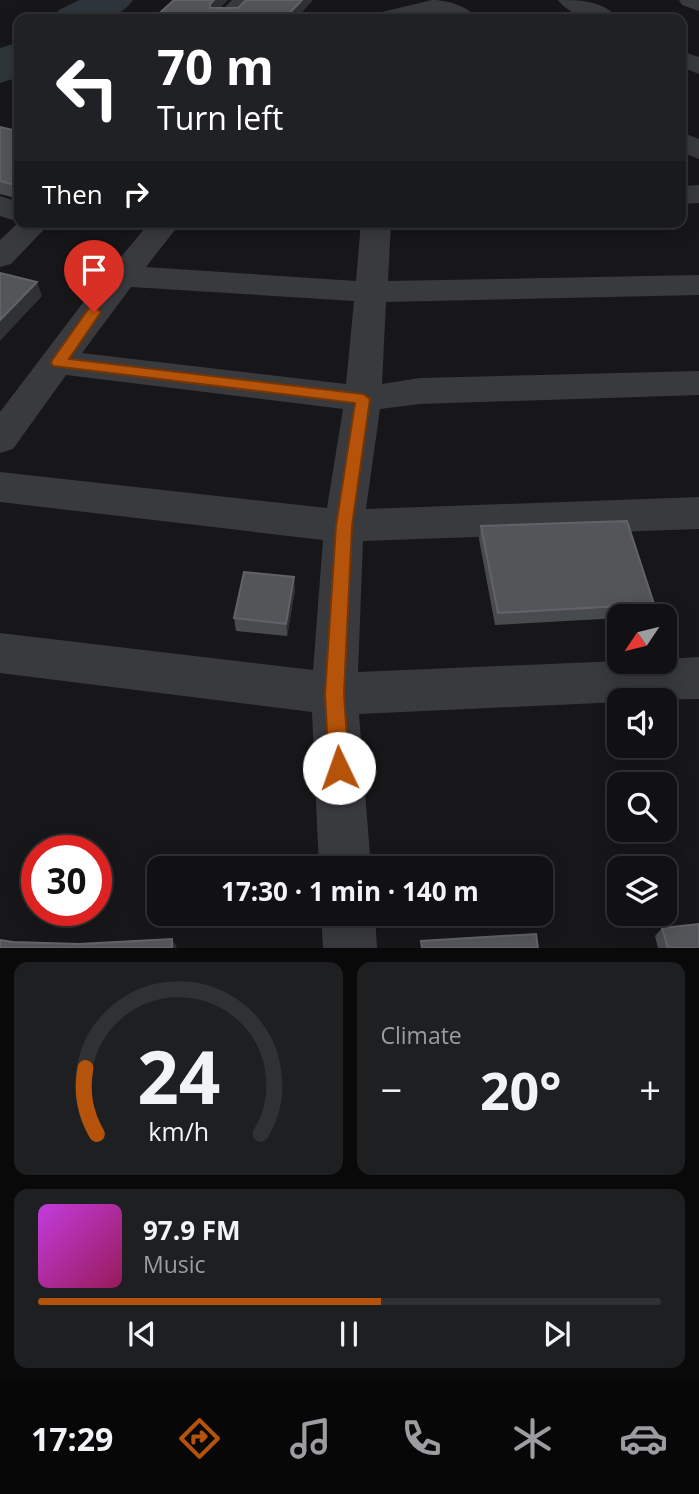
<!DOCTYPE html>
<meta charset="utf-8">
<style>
:root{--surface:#111113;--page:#1e1f21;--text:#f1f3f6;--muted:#9c9da0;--line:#303133;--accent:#b45309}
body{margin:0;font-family:"Open Sans",sans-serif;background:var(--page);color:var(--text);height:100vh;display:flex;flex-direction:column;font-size:26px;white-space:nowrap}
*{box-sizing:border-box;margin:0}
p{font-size:23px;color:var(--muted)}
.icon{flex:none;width:38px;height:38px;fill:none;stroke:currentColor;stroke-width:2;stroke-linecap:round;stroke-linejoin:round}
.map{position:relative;height:948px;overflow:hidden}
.details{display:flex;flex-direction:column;gap:14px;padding:14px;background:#09090a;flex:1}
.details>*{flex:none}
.guide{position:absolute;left:14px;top:14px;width:672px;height:214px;border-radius:14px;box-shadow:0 4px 18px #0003,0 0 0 2px var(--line);background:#202124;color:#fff;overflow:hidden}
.needle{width:46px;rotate:235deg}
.buttons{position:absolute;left:607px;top:604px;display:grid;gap:14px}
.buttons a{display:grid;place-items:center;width:70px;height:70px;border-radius:14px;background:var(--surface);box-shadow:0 4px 18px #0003,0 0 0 2px var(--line);font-size:35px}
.speed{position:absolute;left:21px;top:835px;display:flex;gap:14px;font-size:35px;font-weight:700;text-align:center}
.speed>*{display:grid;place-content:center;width:91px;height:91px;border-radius:50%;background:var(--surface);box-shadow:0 4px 18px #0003,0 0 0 2px var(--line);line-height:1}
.speed .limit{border:10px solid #d22;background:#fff;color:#111}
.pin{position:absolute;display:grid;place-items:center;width:60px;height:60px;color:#fff;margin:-72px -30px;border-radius:50% 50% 50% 0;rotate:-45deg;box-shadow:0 0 7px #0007}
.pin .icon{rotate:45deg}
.me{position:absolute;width:77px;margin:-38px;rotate:357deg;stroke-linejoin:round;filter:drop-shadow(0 0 5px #0008)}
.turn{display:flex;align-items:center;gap:24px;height:147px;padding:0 28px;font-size:32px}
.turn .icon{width:91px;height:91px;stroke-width:2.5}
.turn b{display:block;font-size:49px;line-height:60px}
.then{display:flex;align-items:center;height:66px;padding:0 28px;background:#0003;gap:14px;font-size:26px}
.big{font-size:52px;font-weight:700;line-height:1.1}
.details .card{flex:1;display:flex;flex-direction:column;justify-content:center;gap:10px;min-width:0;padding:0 24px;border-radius:14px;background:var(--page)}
.details .dial{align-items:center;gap:0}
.dial svg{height:182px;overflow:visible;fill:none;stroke:var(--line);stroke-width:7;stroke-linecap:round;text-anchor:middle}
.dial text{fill:var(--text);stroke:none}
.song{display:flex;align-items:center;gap:21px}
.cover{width:84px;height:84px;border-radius:10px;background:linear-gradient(135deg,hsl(290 70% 55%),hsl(330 70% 35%))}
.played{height:7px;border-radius:4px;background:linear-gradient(90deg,var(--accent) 55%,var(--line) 55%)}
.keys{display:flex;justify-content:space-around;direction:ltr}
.heat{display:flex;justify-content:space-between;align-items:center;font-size:38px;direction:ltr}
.details .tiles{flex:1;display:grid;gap:14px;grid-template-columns:1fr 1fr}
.card:last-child{grid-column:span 2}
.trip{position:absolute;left:147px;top:856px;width:406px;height:70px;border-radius:14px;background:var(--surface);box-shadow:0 4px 18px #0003,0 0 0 2px var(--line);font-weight:700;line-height:70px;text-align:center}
.tab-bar{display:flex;height:112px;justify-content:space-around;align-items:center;background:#070708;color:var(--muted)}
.tab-bar .icon{width:49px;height:49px}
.tab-bar .on{color:var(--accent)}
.tab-bar b{font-size:32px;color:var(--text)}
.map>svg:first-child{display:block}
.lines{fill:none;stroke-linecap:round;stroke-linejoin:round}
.river{fill:#2e363c;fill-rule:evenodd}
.minor{fill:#393a3e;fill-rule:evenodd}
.wall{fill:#484b4e}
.shaded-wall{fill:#303134}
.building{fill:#535559;stroke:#616368;stroke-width:2}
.route{fill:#b45309;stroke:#753606;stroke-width:2}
</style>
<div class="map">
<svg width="699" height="948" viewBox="0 0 699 948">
<rect width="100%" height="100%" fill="#171719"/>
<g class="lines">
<path class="river" d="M79,0H133C115,26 81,19 53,19L59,10Z
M19,42V77L0,83V48Z"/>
<path class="minor" d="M232,0H257L237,19H213Z
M432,0C447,0 468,6 478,19H449L436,12L409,19H370L374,14Z
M558,0C578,0 605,0 618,19C597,20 571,18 558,0Z
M679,0H699V11L682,5Z
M681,51L699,57V74L681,67Z
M681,132L699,139V159L681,152Z
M699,185V203L681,204V186Z
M0,196L19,202V222H51L11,264L0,267V240L19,222L0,216Z
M150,222H181L146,267L356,281L361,222H391L388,281L699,275V295L386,302L382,384L420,378L699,371V395L420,404L380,409L366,509L699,497V529L363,541L358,672L620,661L665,662V659L699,657V699L620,700V702L359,714L371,868H319L312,712L0,673V633L313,670L323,540L0,502V472L327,508L343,409L66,375L13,449L0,453V412L82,304ZM131,287L354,301L346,384L82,353Z
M321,914H375L377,948H323Z"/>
</g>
<path class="wall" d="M0,127L17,131L19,199L0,194Z
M481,526L654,604L648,616H620V618L495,625L479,539Z
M295,590L287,636L236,631L234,618Z
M662,928L699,948H658L655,936Z"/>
<path class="shaded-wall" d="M214,0H228L211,17L210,4Z
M302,0H313L296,19H284Z
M19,182V199L15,185Z
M37,282L42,296L0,341V320Z
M294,577L295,590L287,636L286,624Z
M172,939L177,947L176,948H172Z"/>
<path class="building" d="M174,0H214L210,4V8H238L246,0H302L284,19H153Z
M19,120V182L15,185L0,181V127L17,131L18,121Z
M0,273L37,282L0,320Z
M627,521L654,604L498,613L481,526Z
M244,572L294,577L286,624L234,618Z
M699,924V948H668L662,928Z
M536,934L538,948H422L421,941Z
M172,939V948H0V940L13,942L79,944Z"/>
<path class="route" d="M94,307L101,312L69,359L363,394L370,399L352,526L344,694L349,768L346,775L339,778L332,775L329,768L325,694L336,526L355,403L53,366L51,362L53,359L89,308Z"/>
</svg>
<div class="buttons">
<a><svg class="needle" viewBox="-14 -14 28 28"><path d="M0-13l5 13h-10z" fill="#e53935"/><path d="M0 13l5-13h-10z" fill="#9c9da0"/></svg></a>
<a><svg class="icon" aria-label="sound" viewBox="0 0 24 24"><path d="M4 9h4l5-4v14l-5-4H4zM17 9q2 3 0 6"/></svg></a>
<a><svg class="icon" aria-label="search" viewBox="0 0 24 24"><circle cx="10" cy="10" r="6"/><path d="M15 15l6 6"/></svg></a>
<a><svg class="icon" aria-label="layers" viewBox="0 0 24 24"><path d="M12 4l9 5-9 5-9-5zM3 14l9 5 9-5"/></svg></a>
</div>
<div class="speed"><div class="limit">30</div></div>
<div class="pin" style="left:94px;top:312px;background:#d93025"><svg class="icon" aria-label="arrive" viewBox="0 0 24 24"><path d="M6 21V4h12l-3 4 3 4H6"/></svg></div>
<svg class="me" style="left:339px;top:768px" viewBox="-20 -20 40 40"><circle r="19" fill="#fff"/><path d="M0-13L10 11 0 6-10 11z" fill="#b45309"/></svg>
<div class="trip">17:30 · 1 min · 140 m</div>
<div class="guide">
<div class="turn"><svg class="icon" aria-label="left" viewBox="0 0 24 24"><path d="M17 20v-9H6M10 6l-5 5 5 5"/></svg><div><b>70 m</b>Turn left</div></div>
<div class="then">Then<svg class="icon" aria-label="right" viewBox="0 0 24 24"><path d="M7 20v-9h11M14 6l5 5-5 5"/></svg></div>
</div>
</div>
<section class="details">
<div class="tiles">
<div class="card dial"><svg viewBox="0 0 100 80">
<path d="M14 69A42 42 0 1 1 86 69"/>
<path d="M14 69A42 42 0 0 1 9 40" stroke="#b45309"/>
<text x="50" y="56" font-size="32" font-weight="700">24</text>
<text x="50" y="72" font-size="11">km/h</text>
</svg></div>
<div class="card"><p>Climate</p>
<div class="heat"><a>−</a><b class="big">20°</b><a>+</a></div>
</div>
<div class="card">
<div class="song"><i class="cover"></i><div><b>97.9 FM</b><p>Music</p></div></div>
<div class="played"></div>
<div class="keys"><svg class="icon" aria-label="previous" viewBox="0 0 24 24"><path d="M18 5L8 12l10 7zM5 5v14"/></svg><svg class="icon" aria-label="pause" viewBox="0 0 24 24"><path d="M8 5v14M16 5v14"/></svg><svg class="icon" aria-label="next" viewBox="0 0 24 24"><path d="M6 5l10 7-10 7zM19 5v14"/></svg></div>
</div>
</div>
</section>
<nav class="tab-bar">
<b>17:29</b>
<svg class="icon on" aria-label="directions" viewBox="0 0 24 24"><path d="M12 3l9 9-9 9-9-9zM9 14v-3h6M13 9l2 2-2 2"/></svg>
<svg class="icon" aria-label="music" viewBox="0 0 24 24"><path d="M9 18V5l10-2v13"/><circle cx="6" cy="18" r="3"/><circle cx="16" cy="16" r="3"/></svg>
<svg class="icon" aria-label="phone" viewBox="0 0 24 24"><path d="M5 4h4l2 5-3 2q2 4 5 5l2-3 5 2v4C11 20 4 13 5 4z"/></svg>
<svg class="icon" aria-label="climate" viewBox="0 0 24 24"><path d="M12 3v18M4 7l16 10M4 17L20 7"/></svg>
<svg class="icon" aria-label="car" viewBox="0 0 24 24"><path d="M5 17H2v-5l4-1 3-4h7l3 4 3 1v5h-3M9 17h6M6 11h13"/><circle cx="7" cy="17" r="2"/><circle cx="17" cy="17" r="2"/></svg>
</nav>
